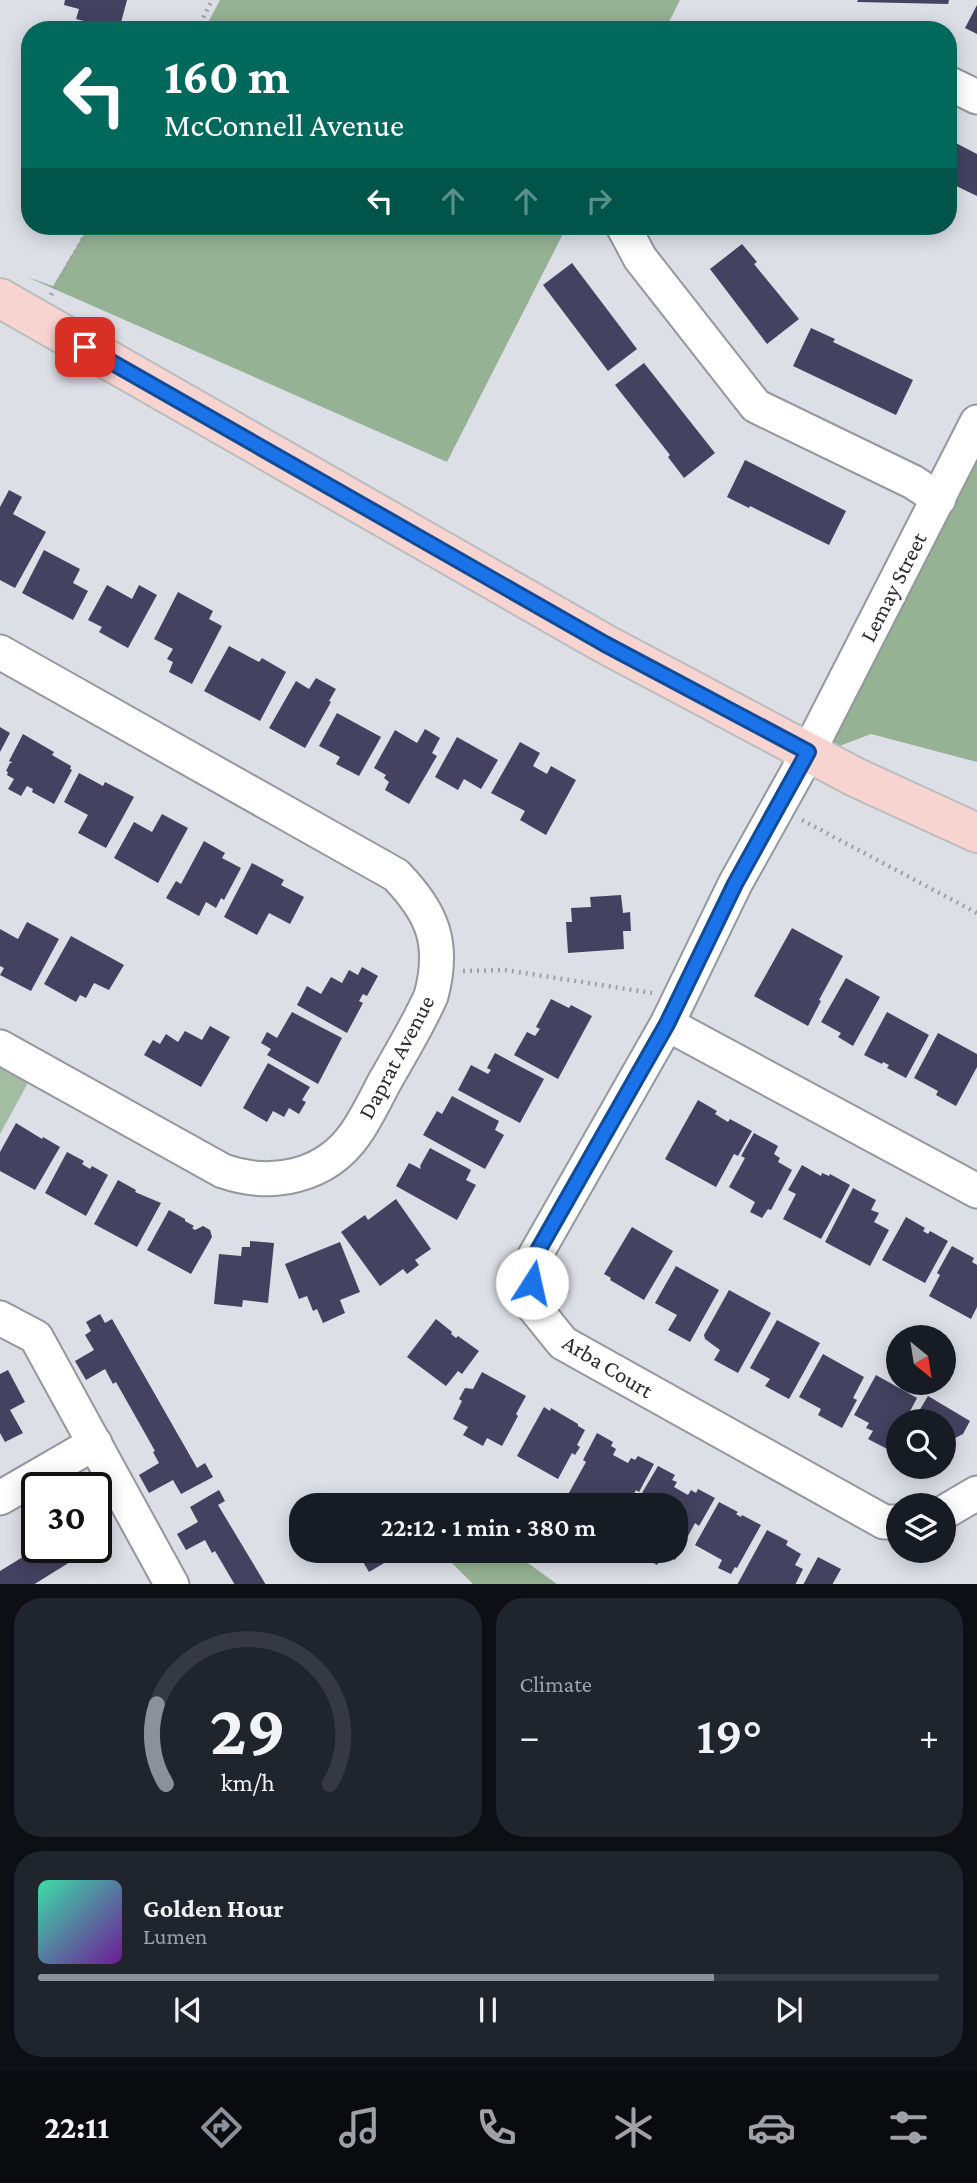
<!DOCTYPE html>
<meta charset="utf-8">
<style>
:root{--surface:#171b24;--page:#20242c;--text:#f1f3f6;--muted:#9ea1a6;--line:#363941;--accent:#8c9099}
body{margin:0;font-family:"Crimson Pro",serif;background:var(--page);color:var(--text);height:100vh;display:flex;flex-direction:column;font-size:26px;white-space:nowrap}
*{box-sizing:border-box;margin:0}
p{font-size:23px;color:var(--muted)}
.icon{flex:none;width:38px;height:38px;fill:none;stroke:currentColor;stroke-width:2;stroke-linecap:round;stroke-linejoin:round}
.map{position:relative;height:1584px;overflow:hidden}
.panel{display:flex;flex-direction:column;gap:14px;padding:14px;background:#0d0f14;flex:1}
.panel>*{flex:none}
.top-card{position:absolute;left:21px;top:21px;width:936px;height:214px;border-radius:28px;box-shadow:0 4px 18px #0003;background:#00695c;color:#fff;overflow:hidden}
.needle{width:46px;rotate:150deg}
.buttons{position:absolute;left:886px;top:1325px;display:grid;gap:14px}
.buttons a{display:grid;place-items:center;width:70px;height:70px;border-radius:50%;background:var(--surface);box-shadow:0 4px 18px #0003;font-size:35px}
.speed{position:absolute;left:21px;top:1472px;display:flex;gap:14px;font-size:35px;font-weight:700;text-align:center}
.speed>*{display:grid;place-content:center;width:91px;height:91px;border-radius:50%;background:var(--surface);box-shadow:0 4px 18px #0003;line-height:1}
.speed .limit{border:4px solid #111;border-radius:10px;background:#fff;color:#111}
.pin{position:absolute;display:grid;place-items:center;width:60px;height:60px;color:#fff;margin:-30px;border-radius:14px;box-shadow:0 4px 10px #0006}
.me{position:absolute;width:77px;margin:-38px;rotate:10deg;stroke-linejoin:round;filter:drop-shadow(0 0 5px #0008)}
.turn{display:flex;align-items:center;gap:24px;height:147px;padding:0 28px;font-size:32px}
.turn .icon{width:91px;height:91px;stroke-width:2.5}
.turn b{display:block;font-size:49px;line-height:60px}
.lanes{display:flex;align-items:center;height:66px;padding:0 28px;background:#0003;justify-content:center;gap:35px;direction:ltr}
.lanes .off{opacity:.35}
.big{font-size:52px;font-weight:600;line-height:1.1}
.panel .tile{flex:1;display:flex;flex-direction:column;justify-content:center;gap:10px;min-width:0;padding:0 24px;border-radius:28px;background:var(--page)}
.panel .dial{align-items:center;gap:0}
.dial svg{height:182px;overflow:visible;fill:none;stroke:var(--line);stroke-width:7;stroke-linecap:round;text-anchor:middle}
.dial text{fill:var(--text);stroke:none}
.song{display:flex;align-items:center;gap:21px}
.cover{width:84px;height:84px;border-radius:10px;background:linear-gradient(135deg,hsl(160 70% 55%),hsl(280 70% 35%))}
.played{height:7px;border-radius:4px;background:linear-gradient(90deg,var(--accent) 75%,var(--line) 75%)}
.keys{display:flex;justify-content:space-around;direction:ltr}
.heat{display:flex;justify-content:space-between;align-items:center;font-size:38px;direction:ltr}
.panel .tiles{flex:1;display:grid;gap:14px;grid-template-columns:1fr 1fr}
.tile:last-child{grid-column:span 2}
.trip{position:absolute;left:289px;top:1493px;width:399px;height:70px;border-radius:28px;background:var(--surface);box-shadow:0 4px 18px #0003;font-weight:600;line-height:70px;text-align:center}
.tabs{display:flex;height:112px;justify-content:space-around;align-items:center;background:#090b0e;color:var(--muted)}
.tabs .icon{width:49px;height:49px}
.tabs .current{color:var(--accent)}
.tabs b{font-size:32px;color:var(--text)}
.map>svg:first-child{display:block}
.green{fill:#a3bda2}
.forest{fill:#95b294}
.building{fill:#454160}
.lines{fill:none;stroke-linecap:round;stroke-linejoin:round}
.minor-casing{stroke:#95979e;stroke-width:37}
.major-casing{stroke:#bbbcbd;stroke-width:42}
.path{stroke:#9ea0a6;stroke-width:4.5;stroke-dasharray:2 5;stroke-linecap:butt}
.minor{stroke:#fff;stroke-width:33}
.major{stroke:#f8d4d0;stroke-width:38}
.route-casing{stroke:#114b97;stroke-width:18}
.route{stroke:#1a73e8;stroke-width:12}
.labels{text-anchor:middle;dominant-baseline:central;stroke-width:7;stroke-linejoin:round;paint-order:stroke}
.street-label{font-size:23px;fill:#2c2d30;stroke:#fff}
</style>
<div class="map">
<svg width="977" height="1585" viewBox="0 0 977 1585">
<rect width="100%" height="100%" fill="#dddfe7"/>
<path class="green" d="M0,1067L29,1081L0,1134Z"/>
<path class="forest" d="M220,0H680L665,30H204Z
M89,226H567L447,462L27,277L53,286Z
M977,453V762L871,734L829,750Z
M440,1551H511L557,1584H473Z"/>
<path class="building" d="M65,0H127L119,30L76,19L79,9L64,5Z
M858,0H949L948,4L857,2Z
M977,5V34L965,28Z
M948,139L977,154V196L948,182Z
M742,244L757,262L754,264L799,319L767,344L710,269Z
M572,263L637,349L608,371L543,285Z
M811,328L835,339L833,342L913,380L896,415L793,366Z
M644,363L715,453L684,478L668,457L670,455L615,385Z
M745,460L846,511L829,545L750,506L749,508L727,497Z
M9,490L22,497L13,514L46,532L15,588L0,580V507Z
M44,550L80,569L73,583L88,591L73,620L22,593Z
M107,585L132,599L139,585L157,595L128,648L99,632L102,627L88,620Z
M178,592L213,611L209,619L222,626L192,684L169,672L173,662L167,659L173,649L154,639Z
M229,646L259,662L262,658L286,672L260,721L204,691Z
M316,678L336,689L329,701L331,702L305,748L269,728L296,681L309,689Z
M337,713L381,737L359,776L336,764L340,757L319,746Z
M0,727L10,733L0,752Z
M425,729L440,738L432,753L437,756L409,804L385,790L389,782L384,778L386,775L374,768L395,730L417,743Z
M23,734L54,752L52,755L71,766L70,769L72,770L54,804L32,792L33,789L27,786L21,796L8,789L14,779L7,775L8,772L6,771L10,763H13L9,761Z
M457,737L498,760L481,789L464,779L458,790L435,777Z
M520,742L540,753L533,766L547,774L551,766L576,780L546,835L520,820L525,811L491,793Z
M79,773L103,786L105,782L134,797L106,848L78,833L88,815L64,802Z
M162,814L188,828L158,883L114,858L134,822L152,832Z
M204,841L225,853L222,858L241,868L224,900L221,898L216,908L206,902L199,916L166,898L176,881L181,884Z
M252,863L284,880L281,885L304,897L290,924L269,913L257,935L224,917Z
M621,895L623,913L630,912L631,931H623L624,949L568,953L566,922H572L571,908L591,907L590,897Z
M27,922L59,939L31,991L0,975L4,968L0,966V929L18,939Z
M792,928L843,956L819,1000L821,1001L808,1026L754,996Z
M71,936L124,965L109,990L94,983L86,998L80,995L76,1002L44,984Z
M362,967L378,976L367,996L363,994L359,1001L363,1003L347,1033L297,1005L307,986L321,994L331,977L342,983L349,970L358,975Z
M846,978L880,997L853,1046L838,1037L841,1033L821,1022Z
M551,999L569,1008L571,1005L592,1016L558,1079L514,1055L527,1032L535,1036L540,1029L536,1027Z
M292,1012L342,1038L318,1084L267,1055L271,1049L261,1043L267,1032L277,1038Z
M887,1012L929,1035L906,1078L887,1068L889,1065L883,1062L882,1064L864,1055Z
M210,1026L230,1037L201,1087L144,1055L153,1040L160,1044L166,1034L178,1042L185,1031L202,1040Z
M938,1033L977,1054V1067L956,1106L936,1095L938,1091L914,1078Z
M495,1053L544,1079L520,1123L458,1090L471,1065L488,1074L491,1070L487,1068Z
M268,1063L310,1087L302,1100L306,1102L299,1114L289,1108L284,1117L273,1111L267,1122L243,1108Z
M452,1096L499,1121L495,1130L504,1135L485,1169L423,1135L437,1111L442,1114Z
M698,1100L717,1111L715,1114L728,1122L730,1119L752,1131L738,1156L734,1154L716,1187L665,1159Z
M16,1123L42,1139L43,1137L60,1147L35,1190L0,1171V1152Z
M754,1133L778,1146L774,1154L780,1158L778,1162L792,1170L771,1210L768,1209L762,1218L750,1212L755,1202L729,1187L745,1158L741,1156Z
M430,1148L471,1170L466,1180L476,1185L457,1220L396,1186L409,1163L421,1169L420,1166Z
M67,1152L84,1161L82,1164L90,1169L92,1166L108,1175L86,1216L45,1193Z
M802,1165L821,1176L822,1173L829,1176L830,1174L850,1185L821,1239L783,1219L796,1194L788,1190Z
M118,1180L136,1190L135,1192L161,1203L137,1247L94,1224Z
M853,1188L876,1200L871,1210L879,1213L874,1222L889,1230L870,1266L825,1242Z
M396,1199L431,1249L415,1260L419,1265L407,1274L403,1269L380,1286L341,1232L365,1215L368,1220Z
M169,1210L185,1219V1221L194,1226L192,1228L195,1230L203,1226L210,1230L212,1237L191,1274L147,1250Z
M906,1217L925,1228L923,1231L928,1234L930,1231L948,1241L925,1283L882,1260Z
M632,1227L673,1251L644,1300L610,1280L611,1278L604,1274Z
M250,1241L274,1243L268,1303L243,1300L242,1307L214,1304L219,1254L241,1256L242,1247H250Z
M340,1242L360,1292L340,1300L345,1313L323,1323L317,1309L313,1311L307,1296L299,1299L285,1264Z
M952,1246L974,1258L972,1262L977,1265V1307L971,1319L929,1296L940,1275L937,1273Z
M676,1266L719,1290L690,1342L668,1330L677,1315L655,1303Z
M729,1290L771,1313L738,1373L714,1360L720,1350L705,1339L704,1335Z
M100,1314L105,1323L112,1319L197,1468L205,1463L213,1477L181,1494L173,1480L149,1493L139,1475L159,1463L153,1452L155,1451L116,1382L113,1384L105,1369L86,1380L75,1361L94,1350L85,1335L91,1331L86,1322Z
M436,1319L452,1332L451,1334L456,1338L458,1336L479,1351L462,1374L458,1371L446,1386L407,1357Z
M777,1320L820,1343L789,1399L765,1386L770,1379L750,1368Z
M823,1354L864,1377L853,1398L857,1400L842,1428L818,1415L821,1409L799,1397Z
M8,1370L25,1402L10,1410L23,1433L5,1442L0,1433V1374Z
M482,1372L526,1396L516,1414L518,1416L502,1446L487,1438L483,1446L463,1435L468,1427L453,1419L462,1401L459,1399L465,1388L473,1389Z
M876,1375L917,1398L905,1421H898V1443L893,1452L868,1439L873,1431L866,1428L869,1423L854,1415Z
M928,1396L970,1421L963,1434L943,1444V1421H913Z
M544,1407L550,1411L551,1408L578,1424V1426L585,1430L577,1445L580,1447L575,1455L572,1453L558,1479L517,1456Z
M597,1433L613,1442L611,1446L616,1449L613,1455L628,1463L631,1458L635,1460L638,1456L654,1464L639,1492L636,1490L628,1505H575L565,1500L586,1462L583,1460Z
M658,1466L675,1475L672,1480L677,1482L674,1487L688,1495L691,1490L696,1493L698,1489L715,1498L699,1526L695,1523L675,1560L663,1553L657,1565L631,1550H676V1505H640L645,1495L642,1493Z
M219,1490L225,1501L218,1505L266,1585H235L215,1551L212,1553L205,1540L186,1550L177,1534L198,1522L190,1507Z
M719,1502L738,1512L736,1514L741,1517L742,1515L761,1525L737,1568L735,1567L731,1574L718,1568L722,1560L695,1545Z
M96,1526L110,1549L97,1557L91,1549L33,1585H0V1571L39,1547H96Z
M767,1530L788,1541L786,1545L801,1554L795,1565L803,1569L795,1585H737Z
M356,1550H392L396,1556L369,1572Z
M818,1557L841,1569L832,1585H803Z"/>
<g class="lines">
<g class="minor-casing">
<path id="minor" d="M948,83L977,97
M623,226L640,258L756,406L913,482L939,499
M0,652L396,875C433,913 445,944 431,996C418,1025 401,1053 385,1081C376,1098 367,1117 356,1133C326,1177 272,1188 223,1171L0,1047
M667,1024L977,1191
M0,1318L36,1337L172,1585
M0,1498L95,1443
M943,1513L977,1493
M898,1522H884L563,1343L533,1306L532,1261L667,1024L735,884L808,753L977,422"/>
</g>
<g class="major-casing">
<path id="major" d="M0,298L605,644L855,777L977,833"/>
</g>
<path class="path" d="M197,30L212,0
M51,295L90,226
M802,820L977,913
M463,971L505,970L652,993"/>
<use href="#minor" class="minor"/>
<use href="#major" class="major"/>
</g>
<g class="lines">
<g class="route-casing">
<path id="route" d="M85,347L605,644L808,752L735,884L667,1024L532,1261V1283"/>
</g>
<use href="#route" class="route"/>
</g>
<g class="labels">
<g class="street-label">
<text transform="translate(893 587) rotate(-63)">Lemay Street</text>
<text transform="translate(396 1057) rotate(-62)">Daprat Avenue</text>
<text transform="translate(608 1366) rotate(31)">Arba Court</text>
</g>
</g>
</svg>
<div class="buttons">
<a><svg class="needle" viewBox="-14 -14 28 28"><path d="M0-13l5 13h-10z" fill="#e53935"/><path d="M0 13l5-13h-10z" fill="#9ea1a6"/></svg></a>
<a><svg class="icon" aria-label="search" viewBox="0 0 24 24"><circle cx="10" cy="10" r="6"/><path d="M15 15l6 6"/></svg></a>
<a><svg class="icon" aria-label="layers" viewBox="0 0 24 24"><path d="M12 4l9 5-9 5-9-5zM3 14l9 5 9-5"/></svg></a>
</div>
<div class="speed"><div class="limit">30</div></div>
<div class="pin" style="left:85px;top:347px;background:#d93025"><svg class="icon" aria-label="arrive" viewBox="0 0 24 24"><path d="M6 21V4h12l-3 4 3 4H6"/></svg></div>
<svg class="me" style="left:532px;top:1283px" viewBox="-20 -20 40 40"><circle r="19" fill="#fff"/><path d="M0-13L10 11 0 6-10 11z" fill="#1a73e8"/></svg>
<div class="trip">22:12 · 1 min · 380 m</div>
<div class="top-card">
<div class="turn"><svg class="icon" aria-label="left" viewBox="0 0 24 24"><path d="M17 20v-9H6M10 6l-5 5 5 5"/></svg><div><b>160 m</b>McConnell Avenue</div></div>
<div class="lanes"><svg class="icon" aria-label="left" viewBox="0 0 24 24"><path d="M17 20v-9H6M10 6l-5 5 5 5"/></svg><svg class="icon off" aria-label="ahead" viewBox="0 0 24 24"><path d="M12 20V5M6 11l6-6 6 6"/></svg><svg class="icon off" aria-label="ahead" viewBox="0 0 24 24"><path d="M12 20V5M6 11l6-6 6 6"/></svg><svg class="icon off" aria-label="right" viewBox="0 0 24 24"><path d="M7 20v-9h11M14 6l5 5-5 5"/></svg></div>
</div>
</div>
<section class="panel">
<div class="tiles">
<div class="tile dial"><svg viewBox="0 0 100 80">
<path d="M14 69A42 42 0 1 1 86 69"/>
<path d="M14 69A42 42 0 0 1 10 34" stroke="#8c9099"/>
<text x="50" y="56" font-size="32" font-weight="700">29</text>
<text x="50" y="72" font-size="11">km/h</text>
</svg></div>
<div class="tile"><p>Climate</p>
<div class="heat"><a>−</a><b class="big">19°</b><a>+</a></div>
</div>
<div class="tile">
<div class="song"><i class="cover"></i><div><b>Golden Hour</b><p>Lumen</p></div></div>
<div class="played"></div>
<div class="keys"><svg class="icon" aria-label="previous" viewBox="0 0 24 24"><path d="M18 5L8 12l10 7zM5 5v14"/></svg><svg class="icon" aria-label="pause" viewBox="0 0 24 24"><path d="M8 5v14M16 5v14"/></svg><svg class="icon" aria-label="next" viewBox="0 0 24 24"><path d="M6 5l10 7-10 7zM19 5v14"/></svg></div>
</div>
</div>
</section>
<nav class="tabs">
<b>22:11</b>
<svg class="icon current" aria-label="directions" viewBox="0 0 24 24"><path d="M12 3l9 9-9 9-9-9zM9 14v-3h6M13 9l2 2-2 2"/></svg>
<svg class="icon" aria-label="music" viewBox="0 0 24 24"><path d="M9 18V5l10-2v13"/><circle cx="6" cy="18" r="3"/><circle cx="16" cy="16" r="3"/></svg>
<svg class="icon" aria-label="phone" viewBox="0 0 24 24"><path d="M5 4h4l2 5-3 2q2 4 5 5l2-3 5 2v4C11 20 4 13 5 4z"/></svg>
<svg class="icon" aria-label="climate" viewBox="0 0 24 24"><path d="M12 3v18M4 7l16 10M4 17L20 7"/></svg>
<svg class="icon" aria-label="car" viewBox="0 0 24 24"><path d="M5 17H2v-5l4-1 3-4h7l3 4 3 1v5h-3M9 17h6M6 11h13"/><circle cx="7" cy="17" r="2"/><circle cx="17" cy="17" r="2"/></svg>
<svg class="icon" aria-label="filters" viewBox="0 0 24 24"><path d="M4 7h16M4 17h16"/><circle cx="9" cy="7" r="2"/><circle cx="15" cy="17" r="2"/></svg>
</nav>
